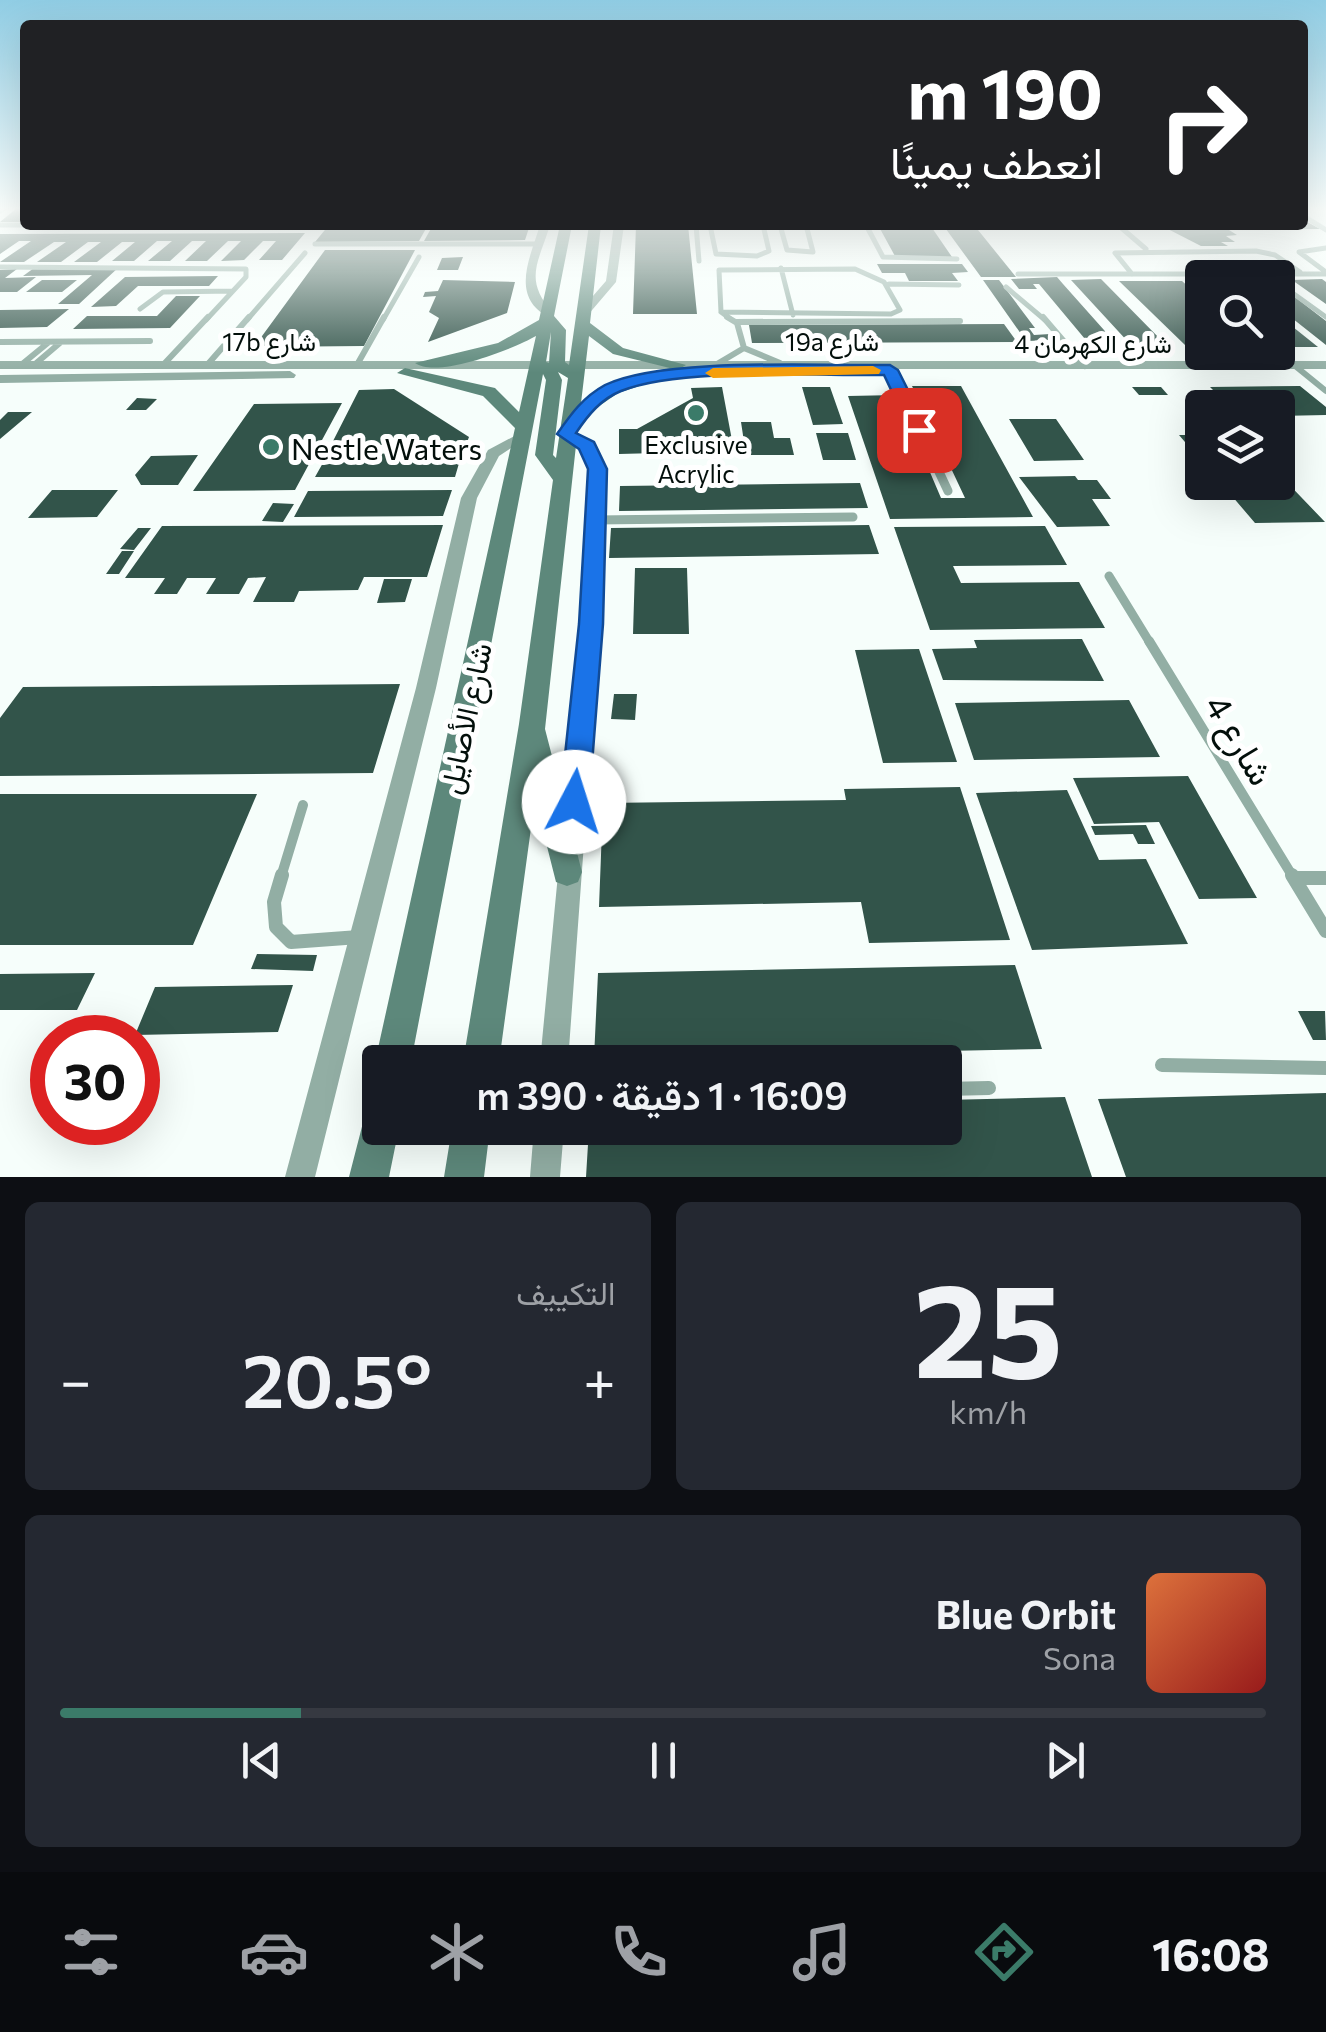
<!DOCTYPE html>
<html lang="ar">
<meta charset="utf-8">
<style>
:root{--surface:#171b24;--page:#242831;--text:#f1f3f6;--muted:#9ea1a6;--line:#363941;--accent:#3b7b69}
body{margin:0;font-family:Commissioner,Vazirmatn,sans-serif;background:var(--page);color:var(--text);direction:rtl;height:100vh;display:flex;flex-direction:column;font-size:38px;white-space:nowrap}
*{box-sizing:border-box;margin:0}
p{font-size:32px;color:var(--muted)}
.icon{flex:none;width:55px;height:55px;fill:none;stroke:currentColor;stroke-width:2;stroke-linecap:round;stroke-linejoin:round}
.map{position:relative;height:1177px;overflow:hidden;direction:ltr}
.panel{display:flex;flex-direction:column;gap:25px;padding:25px;background:#0d0f14;flex:1}
.panel>*{flex:none}
.top-card{position:absolute;left:20px;top:20px;width:1288px;height:210px;border-radius:10px;box-shadow:0 10px 40px #0002;direction:rtl;background:#202124;color:#fff;overflow:hidden}
.buttons{position:absolute;left:1185px;top:260px;display:grid;gap:20px}
.buttons a{display:grid;place-items:center;width:110px;height:110px;border-radius:10px;background:var(--surface);box-shadow:0 10px 40px #0002;font-size:50px}
.speed{position:absolute;left:30px;top:1015px;display:flex;gap:20px;font-size:50px;font-weight:700;text-align:center}
.speed>*{display:grid;place-content:center;width:130px;height:130px;border-radius:50%;background:var(--surface);box-shadow:0 10px 40px #0002;line-height:1}
.speed .limit{border:15px solid #d22;background:#fff;color:#111}
.pin{position:absolute;display:grid;place-items:center;width:85px;height:85px;color:#fff;margin:-42px;border-radius:20px;box-shadow:0 5px 15px #0006}
.me{position:absolute;width:110px;margin:-55px;rotate:5deg;stroke-linejoin:round;filter:drop-shadow(0 0 8px #0008)}
.turn{display:flex;align-items:center;gap:35px;height:210px;padding:0 40px;font-size:45px}
.turn .icon{width:130px;height:130px;stroke-width:2.5}
.turn b{display:block;font-size:70px;line-height:85px}
.big{font-size:75px;font-weight:600;line-height:1.1}
.panel .tile{flex:1;display:flex;flex-direction:column;justify-content:center;gap:15px;min-width:0;padding:0 35px;border-radius:15px;background:var(--page)}
.panel .dial{align-items:center;gap:0}
.dial b{font-size:130px;line-height:1}
.song{display:flex;align-items:center;gap:30px}
.cover{width:120px;height:120px;border-radius:15px;background:linear-gradient(135deg,hsl(20 70% 55%),hsl(0 70% 35%))}
.played{height:10px;border-radius:5px;background:linear-gradient(90deg,var(--accent) 20%,var(--line) 20%)}
.keys{display:flex;justify-content:space-around;direction:ltr}
.heat{display:flex;justify-content:space-between;align-items:center;font-size:55px;direction:ltr}
.panel .tiles{flex:1;display:grid;gap:25px;grid-template-columns:1fr 1fr}
.tile:last-child{grid-column:span 2}
.trip{position:absolute;left:362px;top:1045px;width:600px;height:100px;border-radius:10px;background:var(--surface);box-shadow:0 10px 40px #0002;font-weight:600;line-height:100px;text-align:center;direction:rtl}
.menu{display:flex;height:160px;justify-content:space-around;align-items:center;background:#090b0e;color:var(--muted)}
.menu .icon{width:70px;height:70px}
.menu .active{color:var(--accent)}
.menu b{font-size:45px;color:var(--text)}
.map>svg:first-child{display:block}
.building{fill:#32544a}
.lines{fill:none;stroke-linecap:round;stroke-linejoin:round}
.service-far4{stroke:#92aea4;stroke-width:5}
.service-far3{stroke:#92aea4;stroke-width:6}
.service-far2{stroke:#92aea4;stroke-width:9}
.service-far1{stroke:#92aea4;stroke-width:10}
.service{stroke:#92aea4;stroke-width:14}
.minor{fill:#92aea4;fill-rule:evenodd}
.secondary{fill:#5d887b;fill-rule:evenodd}
.route{fill:#1a73e8;stroke:#114b97;stroke-width:2.5}
.slow{fill:#f59e0b}
.poi-dot{fill:#3b7b69;stroke:#fff;stroke-width:4}
.labels{text-anchor:middle;dominant-baseline:central;stroke-width:10;stroke-linejoin:round;paint-order:stroke}
.far-street-label{font-size:25px;fill:#030f0b;stroke:#fff}
.far-poi-label{font-size:25px;fill:#030f0b;stroke:#fff}
.poi-label{font-size:30px;fill:#030f0b;stroke:#fff;text-anchor:start}
.street-label{font-size:30px;fill:#030f0b;stroke:#fff}
.near-street-label{font-size:35px;fill:#030f0b;stroke:#fff}
</style>
<div class="map">
<svg width="1326" height="1177" viewBox="0 0 1326 1177">
<rect width="100%" height="100%" fill="#f6fefb"/>
<path class="building" d="M17,208H25V222H0Z
M1302,219L1320,229L1229,230L1237,235L1226,236L1235,242H1221L1228,246H1201L1160,225H1302Z
M329,225H428L419,241L315,242Z
M433,225H530L525,240L424,241Z
M636,225H688L697,314H633Z
M878,225H930L952,257L896,258Z
M943,225H974L1016,277H981Z
M305,233L282,260H259L276,241H263L244,260L221,261L241,241H228L207,261H185L206,241H192L170,261H148L172,241H157L134,261H112L135,242H122L97,262H74L101,242H88L61,262H37L66,242H54L24,262H0L31,241H19L0,254V234Z
M325,250H415L364,346L254,347Z
M463,257L458,270H437L442,258Z
M877,264H962L968,272L952,273L958,281H909L905,273H882Z
M119,267L79,304H58L92,275L23,276L34,268Z
M17,269L5,278L36,277L17,292H0V270Z
M218,276L209,286H138L116,306L91,307L125,277Z
M1057,277L1063,284L1112,339H1085L1039,284H1033L1037,289H1019L1011,279Z
M1101,279L1164,343L1130,344L1071,280Z
M1322,279L1326,282V304L1292,280Z
M42,280H77L62,292H26Z
M443,280L515,282L507,313L428,342L439,318L429,312L436,296L423,297L425,292L438,291Z
M983,280H999L1035,328H1029L1034,335L1050,334L1055,340L1026,341Z
M1119,281H1182L1202,299V345H1185Z
M1278,284L1326,321V345L1278,307Z
M176,296H200L170,328L73,329L87,316H157Z
M69,309L47,327L0,328V310Z
M1278,315L1318,347H1280Z
M1004,324L1017,342L752,343L749,325Z
M912,386H961L1033,517L890,519L848,396L897,395L941,498H965L941,447L950,446L945,437H936Z
M1300,386L1326,407V415L1278,416V408L1226,403L1210,387Z
M722,387L734,451L619,454V429H637L693,398L691,388Z
M802,387H830L843,424L813,425Z
M1132,387H1161L1168,395H1139Z
M394,389L469,437L466,445H331L359,390Z
M137,398L157,399L146,410H126Z
M342,403L295,490L193,491L254,404Z
M8,412H32L0,439V420Z
M1009,419H1056L1084,460L1034,461Z
M741,422H771L774,438H790L794,455H746Z
M816,433H848L856,460H823Z
M1179,435H1202V462Z
M462,453L455,477H315L328,454Z
M198,455L178,485H141L135,475L151,456Z
M1278,473L1325,522L1255,523L1220,482H1278Z
M1075,476L1078,480H1097L1111,499H1092L1110,526L1057,527L1019,477Z
M860,483L868,508L619,511L620,486Z
M52,490H118L97,517L28,518Z
M452,490L443,516L294,517L308,491Z
M273,503L294,504L283,522L262,521Z
M443,525L427,577H364L358,590L299,591L294,602H253L266,577L248,578L239,594H206L216,578H187L177,594H154L165,578H125L162,526Z
M869,525L879,554L609,558L611,528Z
M1045,526L1067,565L953,566L961,583L1079,582L1105,628L930,630L894,527Z
M138,528H151L134,550L120,549Z
M122,551H134L119,574H106Z
M635,568H687L689,634H633Z
M384,579H412L405,602L377,603Z
M1082,639L1104,681L943,680L932,649L977,648L974,640Z
M919,649L957,762L883,763L855,650Z
M400,684L373,773L0,776V718L23,687Z
M614,694H637L635,720L611,719Z
M1129,700L1160,757L974,760L955,703Z
M1188,776L1257,898L1199,899L1159,822L1094,824L1073,778Z
M960,787L1010,940L869,943L861,902L599,907L603,803L846,800L844,789Z
M1067,790L1099,860L1146,859L1188,944L1032,950L976,793Z
M0,794H257L193,945H0Z
M1146,825L1155,844H1138L1133,834L1095,835L1091,826Z
M257,954L317,955L313,971L251,969Z
M1015,965L1042,1049L594,1058L598,973Z
M95,973L77,1010H0V974Z
M293,985L278,1032L135,1035L155,987Z
M1298,1011H1325L1326,1040H1313Z
M1326,1093V1177H1126L1098,1099Z
M1065,1097L1092,1177H586L589,1128H945V1100Z"/>
<g class="lines">
<path class="service-far4" d="M0,211L5,208
M1302,215L1326,230
M0,225H47
M696,225L699,261
M710,225L716,254L757,256L769,251L763,225
M780,225L787,250L813,252L806,225
M866,225L883,257L957,259
M1118,225L1146,249
M315,244H538
M1326,248L1299,252L1326,272
M0,267L246,269V277L206,320
M781,268L793,315
M855,269L884,282L900,310L891,314L721,312L719,270Z
M1018,274H1326
M1132,274L1115,253L1256,251L1275,255L1300,272
M889,284L959,285
M1280,284L1326,317
M1006,287L1045,320
M140,309L163,292L233,291
M721,312L732,320
M247,320L305,253
M383,320L419,257"/>
<path class="service-far3" d="M727,317L737,323L744,348L780,363
M1043,317L1085,366
M736,322L960,321
M0,342L150,341
M1278,352L1326,391
M358,363L384,317
M164,364L208,317
M208,364L249,317
M717,364L744,348
M21,365L49,342
M34,365L61,342
M890,370L934,461"/>
<path class="service-far2" d="M933,459L948,491
M596,520L853,517
M1109,576L1150,643"/>
<path class="service-far1" d="M1149,641L1293,877
M281,877L303,805"/>
<path class="service" d="M282,875L274,902L276,927L291,942L359,937
M1292,875L1326,931
M1294,878H1326
M1162,1065L1326,1068
M945,1089L989,1088"/>
<path class="minor" d="M540,225H550C538,264 523,280 554,314L548,317C510,296 530,258 540,225Z
M614,225H624L616,282L587,316H579V312L606,281Z
M0,361H1326V369H0Z
M290,371L296,375L294,378L0,383V375Z
M566,430L597,448L604,469L600,624L568,1062H540L582,624L590,469L585,453L559,434Z
M522,432L529,436L499,456L477,498L436,688L315,1177H285L416,688L461,498L488,450Z
M534,1128H564L560,1177H530Z"/>
<path class="secondary" d="M560,225H572L554,316L566,330L565,362L569,365L589,225H601L590,323L623,348L686,365L678,370L613,354L589,336L581,403C608,382 638,374 671,368L679,373L618,393L595,409L578,427L545,729L582,872L578,882L567,886L556,882L535,799L499,1062H463L519,724L553,480L535,455L546,380L543,374L411,1062H380V1075L375,1062L515,428L483,396L397,373L405,368L495,388L519,412L536,336C513,349 437,379 415,363L498,343L539,320ZM551,332L549,363L546,362ZM558,372L568,378L556,458L553,455L562,380Z
M380,1106V1128H399L389,1177H349L366,1111Z
M452,1128H490L484,1177H444Z"/>
</g>
<linearGradient id="sky" x2="0" y2="1"><stop stop-color="#90cde4"/><stop offset="0.56" stop-color="#fbfffd"/><stop offset="1" stop-color="#fbfffd" stop-opacity="0"/></linearGradient>
<rect width="1326" height="373" fill="url(#sky)"/>
<path class="route" d="M890,365L898,370L928,430L925,434H912L884,375C815,376 680,367 621,391C601,399 588,415 576,433L594,442L607,469L603,624L589,802L585,810L574,814L564,810L560,802L579,624L588,469L579,449L557,434C571,414 583,397 605,385C662,357 820,366 890,365Z"/>
<path class="slow" d="M873,366L881,370L879,374L713,378L705,373L713,368Z"/>
<g class="poi-dot">
<circle cx="696" cy="413" r="10"/>
<circle cx="271" cy="447" r="10"/>
</g>
<g class="labels">
<g class="far-street-label">
<text x="269" y="341">17b شارع</text>
<text x="832" y="341">19a شارع</text>
<text x="1093" y="343">شارع الكهرمان 4</text>
</g>
<g class="far-poi-label">
<text x="696" y="444">Exclusive<tspan x="696" dy="29">Acrylic</tspan></text>
</g>
<g class="poi-label">
<text x="291" y="447">Nestle Waters</text>
</g>
<g class="street-label">
<text transform="translate(464 718) rotate(-78)">شارع الأصايل</text>
</g>
<g class="near-street-label">
<text transform="translate(1241 739) rotate(59)">شارع 4</text>
</g>
</g>
</svg>
<div class="buttons">
<a><svg class="icon" aria-label="search" viewBox="0 0 24 24"><circle cx="10" cy="10" r="6"/><path d="M15 15l6 6"/></svg></a>
<a><svg class="icon" aria-label="layers" viewBox="0 0 24 24"><path d="M12 4l9 5-9 5-9-5zM3 14l9 5 9-5"/></svg></a>
</div>
<div class="speed"><div class="limit">30</div></div>
<div class="pin" style="left:919px;top:430px;background:#d93025"><svg class="icon" aria-label="arrive" viewBox="0 0 24 24"><path d="M6 21V4h12l-3 4 3 4H6"/></svg></div>
<svg class="me" style="left:574px;top:802px" viewBox="-20 -20 40 40"><circle r="19" fill="#fff"/><path d="M0-13L10 11 0 6-10 11z" fill="#1a73e8"/></svg>
<div class="trip">16:09 · 1 دقيقة · 390 m</div>
<div class="top-card">
<div class="turn"><svg class="icon" aria-label="right" viewBox="0 0 24 24"><path d="M7 20v-9h11M14 6l5 5-5 5"/></svg><div><b>190 m</b>انعطف يمينًا</div></div>
</div>
</div>
<section class="panel">
<div class="tiles">
<div class="tile dial"><b>25</b><p>km/h</p></div>
<div class="tile"><p>التكييف</p>
<div class="heat"><a>−</a><b class="big">20.5°</b><a>+</a></div>
</div>
<div class="tile">
<div class="song"><i class="cover"></i><div><b>Blue Orbit</b><p>Sona</p></div></div>
<div class="played"></div>
<div class="keys"><svg class="icon" aria-label="previous" viewBox="0 0 24 24"><path d="M18 5L8 12l10 7zM5 5v14"/></svg><svg class="icon" aria-label="pause" viewBox="0 0 24 24"><path d="M8 5v14M16 5v14"/></svg><svg class="icon" aria-label="next" viewBox="0 0 24 24"><path d="M6 5l10 7-10 7zM19 5v14"/></svg></div>
</div>
</div>
</section>
<nav class="menu">
<b>16:08</b>
<svg class="icon active" aria-label="directions" viewBox="0 0 24 24"><path d="M12 3l9 9-9 9-9-9zM9 14v-3h6M13 9l2 2-2 2"/></svg>
<svg class="icon" aria-label="music" viewBox="0 0 24 24"><path d="M9 18V5l10-2v13"/><circle cx="6" cy="18" r="3"/><circle cx="16" cy="16" r="3"/></svg>
<svg class="icon" aria-label="phone" viewBox="0 0 24 24"><path d="M5 4h4l2 5-3 2q2 4 5 5l2-3 5 2v4C11 20 4 13 5 4z"/></svg>
<svg class="icon" aria-label="climate" viewBox="0 0 24 24"><path d="M12 3v18M4 7l16 10M4 17L20 7"/></svg>
<svg class="icon" aria-label="car" viewBox="0 0 24 24"><path d="M5 17H2v-5l4-1 3-4h7l3 4 3 1v5h-3M9 17h6M6 11h13"/><circle cx="7" cy="17" r="2"/><circle cx="17" cy="17" r="2"/></svg>
<svg class="icon" aria-label="filters" viewBox="0 0 24 24"><path d="M4 7h16M4 17h16"/><circle cx="9" cy="7" r="2"/><circle cx="15" cy="17" r="2"/></svg>
</nav>
